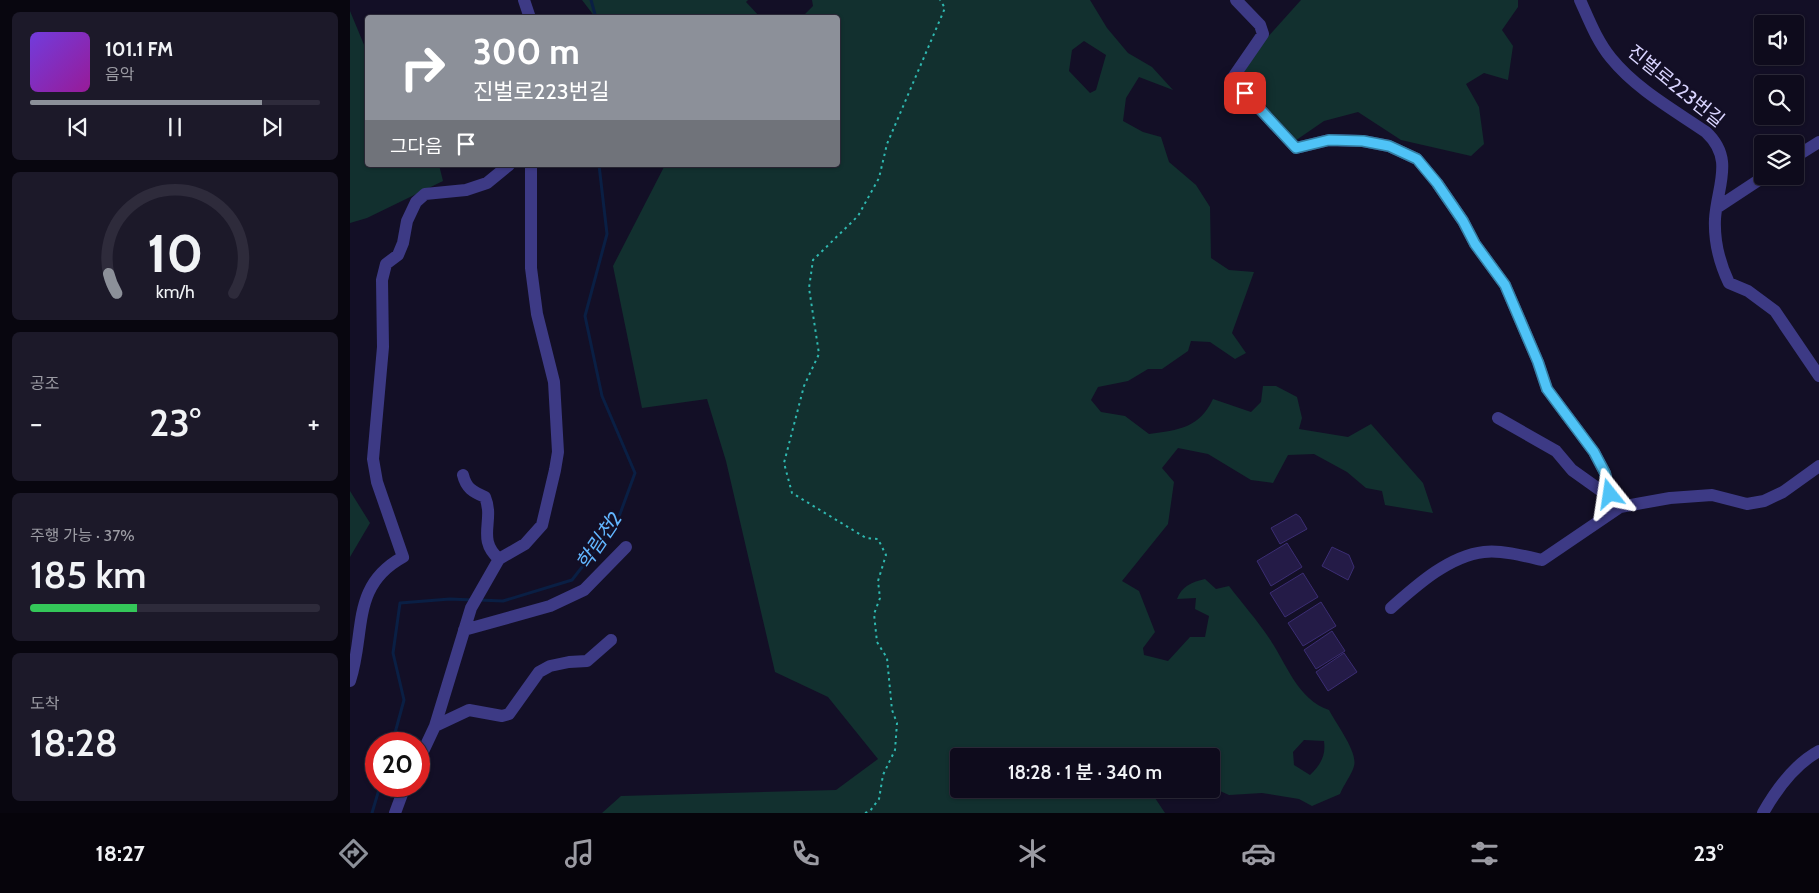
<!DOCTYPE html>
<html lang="ko">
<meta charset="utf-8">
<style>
:root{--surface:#0e0b1c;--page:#1c1929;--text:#f1f3f6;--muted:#9b9ba3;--line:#2e2b3b;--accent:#8c9099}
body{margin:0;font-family:Cabin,"Noto Sans KR",sans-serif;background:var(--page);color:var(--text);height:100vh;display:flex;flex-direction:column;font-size:19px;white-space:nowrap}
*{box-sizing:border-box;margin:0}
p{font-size:16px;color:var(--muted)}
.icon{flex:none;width:28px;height:28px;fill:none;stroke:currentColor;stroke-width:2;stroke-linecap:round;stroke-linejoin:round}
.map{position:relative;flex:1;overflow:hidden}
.details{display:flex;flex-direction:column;gap:12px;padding:12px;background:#08060f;width:350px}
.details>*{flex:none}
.guide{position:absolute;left:15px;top:15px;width:475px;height:152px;border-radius:5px;box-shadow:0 1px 4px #0004,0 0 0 1px var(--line);background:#8c9099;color:#fff;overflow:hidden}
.fabs{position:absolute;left:1404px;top:15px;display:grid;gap:10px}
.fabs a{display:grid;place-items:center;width:50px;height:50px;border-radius:5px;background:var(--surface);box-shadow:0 1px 4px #0004,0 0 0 1px var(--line);font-size:25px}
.speed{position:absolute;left:15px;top:732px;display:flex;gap:10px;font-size:25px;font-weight:700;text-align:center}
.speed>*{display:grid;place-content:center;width:65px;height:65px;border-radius:50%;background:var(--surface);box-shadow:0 1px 4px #0004,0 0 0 1px var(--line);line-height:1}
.speed .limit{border:8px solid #d22;background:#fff;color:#111}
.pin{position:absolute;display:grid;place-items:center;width:42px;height:42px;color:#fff;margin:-21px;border-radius:10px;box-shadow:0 2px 8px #0006}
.me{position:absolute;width:55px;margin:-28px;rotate:345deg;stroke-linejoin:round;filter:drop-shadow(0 0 4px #0008)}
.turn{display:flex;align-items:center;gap:18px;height:105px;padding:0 25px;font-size:22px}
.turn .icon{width:65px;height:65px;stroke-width:2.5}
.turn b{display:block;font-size:35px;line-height:42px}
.then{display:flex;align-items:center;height:48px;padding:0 25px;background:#0003;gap:10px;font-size:19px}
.big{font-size:38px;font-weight:600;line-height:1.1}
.details .widget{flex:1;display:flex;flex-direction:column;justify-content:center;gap:8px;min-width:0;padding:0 18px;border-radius:8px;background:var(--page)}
.details .dial{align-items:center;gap:0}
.dial svg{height:130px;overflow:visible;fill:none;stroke:var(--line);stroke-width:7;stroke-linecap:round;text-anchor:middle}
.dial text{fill:var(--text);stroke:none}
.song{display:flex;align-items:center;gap:15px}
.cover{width:60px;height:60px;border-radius:8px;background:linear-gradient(135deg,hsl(260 70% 55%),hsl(300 70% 35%))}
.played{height:5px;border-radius:2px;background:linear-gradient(90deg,var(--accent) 80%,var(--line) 80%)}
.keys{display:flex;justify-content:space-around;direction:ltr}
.heat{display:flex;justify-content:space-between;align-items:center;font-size:28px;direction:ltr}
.charge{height:8px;border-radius:4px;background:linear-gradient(90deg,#34c759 37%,var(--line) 0)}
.trip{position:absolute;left:600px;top:748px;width:270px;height:50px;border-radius:5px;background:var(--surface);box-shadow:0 1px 4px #0004,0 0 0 1px var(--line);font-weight:600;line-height:50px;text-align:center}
.tab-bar{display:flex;height:80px;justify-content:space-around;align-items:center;background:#06040b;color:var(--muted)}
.tab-bar .icon{width:35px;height:35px}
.tab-bar .selected{color:var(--accent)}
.tab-bar b{font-size:22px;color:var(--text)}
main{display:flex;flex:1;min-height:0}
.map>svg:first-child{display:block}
.green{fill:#12302f;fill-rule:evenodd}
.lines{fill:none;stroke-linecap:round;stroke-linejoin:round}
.stream{stroke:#0a1f44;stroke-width:3}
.building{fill:#241b47;stroke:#3b2d73}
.path{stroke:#2fb8b0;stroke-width:2;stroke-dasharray:2.5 4;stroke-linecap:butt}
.minor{stroke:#3d3a85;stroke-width:12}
.route-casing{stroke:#337fa1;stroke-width:12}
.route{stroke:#4fc3f7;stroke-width:9}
.labels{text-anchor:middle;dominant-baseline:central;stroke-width:5;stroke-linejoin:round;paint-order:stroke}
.street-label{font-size:19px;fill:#d9d4ff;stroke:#130f26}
.water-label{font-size:20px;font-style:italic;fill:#62b6ff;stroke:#130f26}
</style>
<main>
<section class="details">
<div class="widget">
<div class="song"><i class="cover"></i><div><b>101.1 FM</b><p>음악</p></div></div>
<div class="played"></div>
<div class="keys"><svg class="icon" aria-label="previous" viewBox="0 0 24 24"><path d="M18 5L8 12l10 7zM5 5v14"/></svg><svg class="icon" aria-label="pause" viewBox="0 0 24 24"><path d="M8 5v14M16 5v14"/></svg><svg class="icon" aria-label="next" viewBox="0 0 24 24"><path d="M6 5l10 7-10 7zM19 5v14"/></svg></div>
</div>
<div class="widget dial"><svg viewBox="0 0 100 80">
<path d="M14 69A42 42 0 1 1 86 69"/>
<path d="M14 69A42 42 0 0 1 9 57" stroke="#8c9099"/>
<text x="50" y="56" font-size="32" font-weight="700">10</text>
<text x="50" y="72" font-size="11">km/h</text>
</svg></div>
<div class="widget"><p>공조</p>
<div class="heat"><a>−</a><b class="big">23°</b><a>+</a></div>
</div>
<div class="widget"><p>주행 가능 · 37%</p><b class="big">185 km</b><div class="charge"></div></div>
<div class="widget"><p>도착</p><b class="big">18:28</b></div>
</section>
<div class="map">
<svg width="1469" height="813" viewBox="0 0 1469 813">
<rect width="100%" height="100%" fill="#130f26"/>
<path class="green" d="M232,0H398L396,2L410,17H245Z
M462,0H740L757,28L778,53L802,67L823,90L789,77L776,98L773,121L793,132L811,137L819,162L846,185L860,207L861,258L879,270L904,272L882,333L896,353L885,359L860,342L841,341L838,351L812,369H798L778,381L748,387L741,400L751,412L775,416L799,434C829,430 849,428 863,399L901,412L911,402L913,386H926L947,397L952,418L949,429L998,437L1021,424L1073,483L1083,513L1035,505L1032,491L1016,488L997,472L964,454L938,455L923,483L901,480L858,454L828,448L812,468L824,482L818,524L772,581L789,591L805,632L793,648L794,655L818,661L840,637H855L859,616L845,609L846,598L827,599C832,586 842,582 855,579L866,589L879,586C892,603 907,620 919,638C937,664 947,699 979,710C986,724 1008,752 1004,766C1003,772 993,786 990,794L962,806L949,799L912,793L879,795L861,787V756H609V789H799L815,813H252L271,796L486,790L528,759L478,697L425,672L376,461L357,399L292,408L263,266L315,165H488V18L452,17L463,6ZM734,41L756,55L746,90L740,93L719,71L722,50ZM954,740L974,741C976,756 971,764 960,775L944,765L943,752Z
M951,0H1168V7L1152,30L1163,46L1158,80L1134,73L1116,84L1129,107L1134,144L1121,156L1051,140L1008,112L974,121L942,143L894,74L896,61Z
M0,11L17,52L18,165H89L93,181L17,218L0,223Z
M0,491L20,523L0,557Z"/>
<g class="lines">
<path class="stream" d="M241,0L246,18
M129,600L153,601L222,580L267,522L285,473L252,396L235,316L257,234L249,165
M42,744L54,700L43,653L50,603L100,599L123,600
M22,813L30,786"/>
</g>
<path class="building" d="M946,514L950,517L957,529L930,544L921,528Z
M937,543L952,567L921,586L907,561Z
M982,547L999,555L1004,567L998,580L972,566Z
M953,573L968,597L935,617L920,593Z
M971,602L986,626L953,646L938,623Z
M982,631L995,651L966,669L954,650Z
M994,653L1007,672L978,691L966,672Z"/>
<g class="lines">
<path class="path" d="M515,813L520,811L529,799L533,775L545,750L547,723L542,710L537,658L527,642L524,614L530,598L528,581L536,555L528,539L516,538L442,493L434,463L454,386L469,354L459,288L463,260L508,216L529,178L537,144L595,8L590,0"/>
<path class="minor" d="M174,0L180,18
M886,0L910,25L913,34L882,79L946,148L979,140L1013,141L1039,146L1067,159L1087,183L1113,221L1125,244L1155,285L1188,362L1197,389L1244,452L1255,473L1260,494L1270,507
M1230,0C1239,20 1247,41 1261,58C1286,89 1324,110 1356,132C1385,159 1367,186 1365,219C1364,241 1370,264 1379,283L1398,291L1425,311L1469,376
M1445,157L1469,142
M1368,207L1415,176
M1148,418L1206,451L1222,470L1250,490L1260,494
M113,475C116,488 123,492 135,497C145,521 126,539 149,559
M1041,608C1067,585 1099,556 1134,552C1152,550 1175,556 1192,560L1270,507L1320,498L1362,495L1397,504L1414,501L1433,492L1469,466
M114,630L200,606L234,590L276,547
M0,681C16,632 0,586 53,557L27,482L23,459L33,347L32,280L36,264L48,255L53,243L57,221L66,202L75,194L116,190L137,183L159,165
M85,726L119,710L152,716L159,714L189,672L200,666L219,662L237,661L261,640
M69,760L85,726L121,608L149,559L175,544L192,525L205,470L208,452L204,382L187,314L181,268V165
M45,813L55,786
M1413,813C1426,790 1445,764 1469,751"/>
</g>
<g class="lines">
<g class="route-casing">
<path id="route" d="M895,93L946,148L979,140L1013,141L1039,146L1067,159L1087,183L1113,221L1125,244L1155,285L1188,362L1197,389L1244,452L1255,473L1260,494"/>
</g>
<use href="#route" class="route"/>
</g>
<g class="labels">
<g class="street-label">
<text transform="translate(1326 86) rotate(39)">진벌로223번길</text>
</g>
<g class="water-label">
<text transform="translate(249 541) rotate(-56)">학림천2</text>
</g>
</g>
</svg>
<div class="fabs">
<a><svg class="icon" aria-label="sound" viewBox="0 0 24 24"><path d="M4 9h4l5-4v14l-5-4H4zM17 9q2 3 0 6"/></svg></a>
<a><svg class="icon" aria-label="search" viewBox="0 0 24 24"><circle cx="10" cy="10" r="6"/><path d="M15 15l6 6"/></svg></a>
<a><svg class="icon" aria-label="layers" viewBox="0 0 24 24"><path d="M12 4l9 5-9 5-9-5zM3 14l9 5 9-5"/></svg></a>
</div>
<div class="speed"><div class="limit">20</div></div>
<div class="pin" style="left:895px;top:93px;background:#d93025"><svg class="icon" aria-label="arrive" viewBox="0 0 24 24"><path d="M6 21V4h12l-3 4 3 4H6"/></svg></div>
<svg class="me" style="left:1260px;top:494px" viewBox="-20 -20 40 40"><path d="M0-17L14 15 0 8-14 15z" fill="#4fc3f7" stroke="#fff" stroke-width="4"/></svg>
<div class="trip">18:28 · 1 분 · 340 m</div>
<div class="guide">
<div class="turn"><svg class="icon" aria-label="right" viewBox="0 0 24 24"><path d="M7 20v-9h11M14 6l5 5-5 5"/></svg><div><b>300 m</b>진벌로223번길</div></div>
<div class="then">그다음<svg class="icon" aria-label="arrive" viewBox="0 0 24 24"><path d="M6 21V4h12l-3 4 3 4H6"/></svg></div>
</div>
</div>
</main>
<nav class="tab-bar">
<b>18:27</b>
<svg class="icon selected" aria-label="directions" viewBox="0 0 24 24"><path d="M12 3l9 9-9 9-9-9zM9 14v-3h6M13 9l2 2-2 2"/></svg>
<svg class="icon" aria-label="music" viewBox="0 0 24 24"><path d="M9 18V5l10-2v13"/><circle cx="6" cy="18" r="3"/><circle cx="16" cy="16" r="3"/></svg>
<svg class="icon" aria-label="phone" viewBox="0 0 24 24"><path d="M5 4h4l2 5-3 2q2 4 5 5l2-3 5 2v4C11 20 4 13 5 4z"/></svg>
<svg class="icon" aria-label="climate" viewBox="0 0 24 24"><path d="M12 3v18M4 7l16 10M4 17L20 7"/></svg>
<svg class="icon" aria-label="car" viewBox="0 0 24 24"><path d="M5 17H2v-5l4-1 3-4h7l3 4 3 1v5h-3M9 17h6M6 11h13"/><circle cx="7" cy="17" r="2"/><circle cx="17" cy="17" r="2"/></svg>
<svg class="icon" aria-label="filters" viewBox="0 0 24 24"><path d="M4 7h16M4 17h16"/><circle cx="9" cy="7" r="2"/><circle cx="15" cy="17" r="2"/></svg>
<b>23°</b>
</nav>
